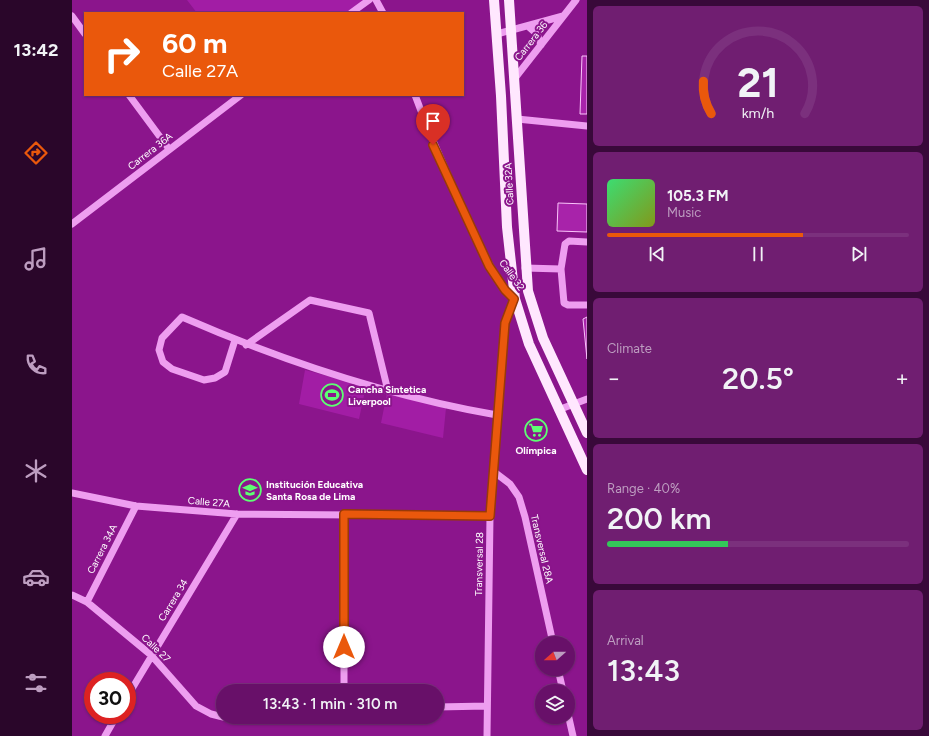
<!DOCTYPE html>
<meta charset="utf-8">
<style>
:root{--surface:#681069;--page:#701e71;--text:#f1f3f6;--muted:#bd9dc0;--line:#7b307d;--accent:#ea580c}
body{margin:0;font-family:Figtree,sans-serif;background:var(--page);color:var(--text);height:100vh;display:flex;flex-direction:column;font-size:15px;white-space:nowrap}
*{box-sizing:border-box;margin:0}
p{font-size:13px;color:var(--muted)}
.icon{flex:none;width:22px;height:22px;fill:none;stroke:currentColor;stroke-width:2;stroke-linecap:round;stroke-linejoin:round}
.map{position:relative;flex:1;overflow:hidden}
.drawer{display:flex;flex-direction:column;gap:6px;padding:6px;background:#39093a;width:342px}
.drawer>*{flex:none}
.banner{position:absolute;left:12px;top:12px;width:380px;height:84px;border-radius:0px;box-shadow:0 1px 3px #0004,0 0 0 1px var(--line);background:#ea580c;color:#fff;overflow:hidden}
.needle{width:26px;rotate:249deg}
.controls{position:absolute;left:463px;top:636px;display:grid;gap:8px}
.controls a{display:grid;place-items:center;width:40px;height:40px;border-radius:50%;background:var(--surface);box-shadow:0 1px 3px #0004,0 0 0 1px var(--line);font-size:20px}
.speed{position:absolute;left:12px;top:672px;display:flex;gap:8px;font-size:20px;font-weight:700;text-align:center}
.speed>*{display:grid;place-content:center;width:52px;height:52px;border-radius:50%;background:var(--surface);box-shadow:0 1px 3px #0004,0 0 0 1px var(--line);line-height:1}
.speed .limit{border:6px solid #d22;background:#fff;color:#111}
.pin{position:absolute;display:grid;place-items:center;width:34px;height:34px;color:#fff;margin:-41px -17px;border-radius:50% 50% 50% 0;rotate:-45deg;box-shadow:0 0 4px #0007}
.pin .icon{rotate:45deg}
.me{position:absolute;width:44px;margin:-22px;rotate:0deg;stroke-linejoin:round;filter:drop-shadow(0 0 3px #0008)}
.turn{display:flex;align-items:center;gap:14px;height:84px;padding:0 12px;font-size:18px}
.turn .icon{width:52px;height:52px;stroke-width:2.5}
.turn b{display:block;font-size:28px;line-height:34px}
.big{font-size:30px;font-weight:600;line-height:1.1}
.drawer .card{flex:1;display:flex;flex-direction:column;justify-content:center;gap:6px;min-width:0;padding:0 14px;border-radius:6px;background:var(--page)}
.drawer .dial{align-items:center;gap:0}
.dial svg{height:104px;overflow:visible;fill:none;stroke:var(--line);stroke-width:7;stroke-linecap:round;text-anchor:middle}
.dial text{fill:var(--text);stroke:none}
.song{display:flex;align-items:center;gap:12px}
.cover{width:48px;height:48px;border-radius:6px;background:linear-gradient(135deg,hsl(140 70% 55%),hsl(70 70% 35%))}
.played{height:4px;border-radius:2px;background:linear-gradient(90deg,var(--accent) 65%,var(--line) 65%)}
.keys{display:flex;justify-content:space-around;direction:ltr}
.heat{display:flex;justify-content:space-between;align-items:center;font-size:22px;direction:ltr}
.charge{height:6px;border-radius:3px;background:linear-gradient(90deg,#34c759 40%,var(--line) 0)}
.trip{position:absolute;left:144px;top:684px;width:228px;height:40px;border-radius:20px;background:var(--surface);box-shadow:0 1px 3px #0004,0 0 0 1px var(--line);font-weight:600;line-height:40px;text-align:center}
main{display:flex;flex:1;min-height:0}
.dock{display:flex;flex-direction:column;width:72px;justify-content:space-around;align-items:center;background:#2a062a;color:var(--muted)}
.dock .icon{width:28px;height:28px}
.dock .on{color:var(--accent)}
.dock b{font-size:18px;color:var(--text)}
.map>svg:first-child{display:block}
.green{fill:#a21da5}
.building{fill:#a823aa;stroke:#fac4fb}
.lines{fill:none;stroke-linecap:round;stroke-linejoin:round}
.minor{stroke:#ee9ef0;stroke-width:7}
.major{stroke:#ffe7fe;stroke-width:10}
.route-casing{stroke:#983908;stroke-width:10}
.route{stroke:#ea580c;stroke-width:7}
.labels{text-anchor:middle;dominant-baseline:central;stroke-width:4;stroke-linejoin:round;paint-order:stroke}
.street-label{font-size:10px;fill:#fff;stroke:#8b158c}
.poi-label{font-size:10px;font-weight:bold;fill:#fff;stroke:#8b158c;text-anchor:start}
</style>
<main>
<nav class="dock">
<b>13:42</b>
<svg class="icon on" aria-label="directions" viewBox="0 0 24 24"><path d="M12 3l9 9-9 9-9-9zM9 14v-3h6M13 9l2 2-2 2"/></svg>
<svg class="icon" aria-label="music" viewBox="0 0 24 24"><path d="M9 18V5l10-2v13"/><circle cx="6" cy="18" r="3"/><circle cx="16" cy="16" r="3"/></svg>
<svg class="icon" aria-label="phone" viewBox="0 0 24 24"><path d="M5 4h4l2 5-3 2q2 4 5 5l2-3 5 2v4C11 20 4 13 5 4z"/></svg>
<svg class="icon" aria-label="climate" viewBox="0 0 24 24"><path d="M12 3v18M4 7l16 10M4 17L20 7"/></svg>
<svg class="icon" aria-label="car" viewBox="0 0 24 24"><path d="M5 17H2v-5l4-1 3-4h7l3 4 3 1v5h-3M9 17h6M6 11h13"/><circle cx="7" cy="17" r="2"/><circle cx="17" cy="17" r="2"/></svg>
<svg class="icon" aria-label="filters" viewBox="0 0 24 24"><path d="M4 7h16M4 17h16"/><circle cx="9" cy="7" r="2"/><circle cx="15" cy="17" r="2"/></svg>
</nav>
<div class="map">
<svg width="515" height="736" viewBox="0 0 515 736">
<rect width="100%" height="100%" fill="#8b158c"/>
<path class="green" d="M115,0H297L279,13H125Z
M233,370L294,386L287,419L227,404Z
M315,393L374,408L371,438L309,423Z"/>
<path class="building" d="M510,56H515V114H508Z
M486,203L515,204V232L485,231Z
M515,317V359L511,319Z"/>
<g class="lines">
<path class="minor" d="M304,0L311,13
M279,13L297,0
M0,16L13,34
M457,27L465,34L469,45
M425,34L491,16
M443,78L504,0
M57,95L97,149
M343,95C359,138 377,179 397,221C410,249 420,277 443,299L433,323L432,336L418,516L415,736
M445,119L515,126
M0,224L169,95
M515,242L497,241L493,244L489,269L492,303L496,305H515
M453,268L489,269
M163,340L153,372L143,378L132,380L100,369L91,362L87,350L90,338L110,317C211,361 316,396 425,415
M174,345L238,300L297,313L316,391
M486,410L515,399
M421,471L438,484L447,497L453,517L481,643
M0,493L64,506L165,514L418,516
M0,595L15,602L79,655L124,706L139,714L151,717
M15,602L64,506
M486,669L491,691
M272,691V514
M55,697L165,514
M365,707L415,706
M496,714L501,736
M152,717L158,718L178,717
M33,736L45,715"/>
<path class="major" d="M422,0L429,96L435,227L443,299L457,344L515,470
M437,0L456,291L471,338L515,433"/>
</g>
<g class="lines">
<g class="route-casing">
<path id="route" d="M272,647V514L418,516L432,336L433,323L442,299L433,290L417,266L361,145"/>
</g>
<use href="#route" class="route"/>
</g>
<defs>
<g id="stadium-ring" transform="scale(1.15)"><circle r="9.5" fill="#8b158c" stroke="#5dff73" stroke-width="1.5"/><path d="M0-5a6.5 5 0 1 0 0 10a6.5 5 0 1 0 0-10ZM-3.5-1.8h7v3.6h-7Z" fill="#5dff73"/></g>
<g id="supermarket-ring" transform="scale(1.15)"><circle r="9.5" fill="#8b158c" stroke="#5dff73" stroke-width="1.5"/><path d="M-6-5.5h2.5l.6 2H6L4.5 2H-2.5L-4.4-4H-6ZM-1.5 3.2a1.3 1.3 0 1 0 .1 0ZM3 3.2a1.3 1.3 0 1 0 .1 0Z" fill="#5dff73"/></g>
<g id="school-ring" transform="scale(1.15)"><circle r="9.5" fill="#8b158c" stroke="#5dff73" stroke-width="1.5"/><path d="M0-5L7-2L0 1L-7-2ZM-4 1L0 2.5L4 1V4Q0 6-4 4Z" fill="#5dff73"/></g>
</defs>
<g fill-rule="evenodd">
<use href="#stadium-ring" x="260" y="395"/>
<use href="#supermarket-ring" x="464" y="430"/>
<use href="#school-ring" x="178" y="490"/>
</g>
<g class="labels">
<g class="street-label">
<text transform="translate(459 41) rotate(-52)">Carrera 36</text>
<text transform="translate(78 151) rotate(-38)">Carrera 36A</text>
<text transform="translate(437 184) rotate(-93)">Calle 32A</text>
<text transform="translate(440 275) rotate(54)">Calle 32</text>
<text transform="translate(137 502) rotate(5)">Calle 27A</text>
<text transform="translate(30 549) rotate(-63)">Carrera 34A</text>
<text transform="translate(470 549) rotate(77)">Transversal 28A</text>
<text transform="translate(407 564) rotate(-89)">Transversal 28</text>
<text transform="translate(101 600) rotate(-59)">Carrera 34</text>
<text transform="translate(84 648) rotate(44)">Calle 27</text>
</g>
<g class="poi-label">
<text x="276" y="389">Cancha Sintetica<tspan x="276" dy="12">Liverpool</tspan></text>
<text x="464" y="450" text-anchor="middle">Olímpica</text>
<text x="194" y="484">Institución Educativa<tspan x="194" dy="12">Santa Rosa de Lima</tspan></text>
</g>
</g>
</svg>
<div class="controls">
<a><svg class="needle" viewBox="-14 -14 28 28"><path d="M0-13l5 13h-10z" fill="#e53935"/><path d="M0 13l5-13h-10z" fill="#bd9dc0"/></svg></a>
<a><svg class="icon" aria-label="layers" viewBox="0 0 24 24"><path d="M12 4l9 5-9 5-9-5zM3 14l9 5 9-5"/></svg></a>
</div>
<div class="speed"><div class="limit">30</div></div>
<div class="pin" style="left:361px;top:145px;background:#d93025"><svg class="icon" aria-label="arrive" viewBox="0 0 24 24"><path d="M6 21V4h12l-3 4 3 4H6"/></svg></div>
<svg class="me" style="left:272px;top:647px" viewBox="-20 -20 40 40"><circle r="19" fill="#fff"/><path d="M0-13L10 11 0 6-10 11z" fill="#ea580c"/></svg>
<div class="trip">13:43 · 1 min · 310 m</div>
<div class="banner">
<div class="turn"><svg class="icon" aria-label="right" viewBox="0 0 24 24"><path d="M7 20v-9h11M14 6l5 5-5 5"/></svg><div><b>60 m</b>Calle 27A</div></div>
</div>
</div>
<section class="drawer">
<div class="card dial"><svg viewBox="0 0 100 80">
<path d="M14 69A42 42 0 1 1 86 69"/>
<path d="M14 69A42 42 0 0 1 8 44" stroke="#ea580c"/>
<text x="50" y="56" font-size="32" font-weight="700">21</text>
<text x="50" y="72" font-size="11">km/h</text>
</svg></div>
<div class="card">
<div class="song"><i class="cover"></i><div><b>105.3 FM</b><p>Music</p></div></div>
<div class="played"></div>
<div class="keys"><svg class="icon" aria-label="previous" viewBox="0 0 24 24"><path d="M18 5L8 12l10 7zM5 5v14"/></svg><svg class="icon" aria-label="pause" viewBox="0 0 24 24"><path d="M8 5v14M16 5v14"/></svg><svg class="icon" aria-label="next" viewBox="0 0 24 24"><path d="M6 5l10 7-10 7zM19 5v14"/></svg></div>
</div>
<div class="card"><p>Climate</p>
<div class="heat"><a>−</a><b class="big">20.5°</b><a>+</a></div>
</div>
<div class="card"><p>Range · 40%</p><b class="big">200 km</b><div class="charge"></div></div>
<div class="card"><p>Arrival</p><b class="big">13:43</b></div>
</section>
</main>
